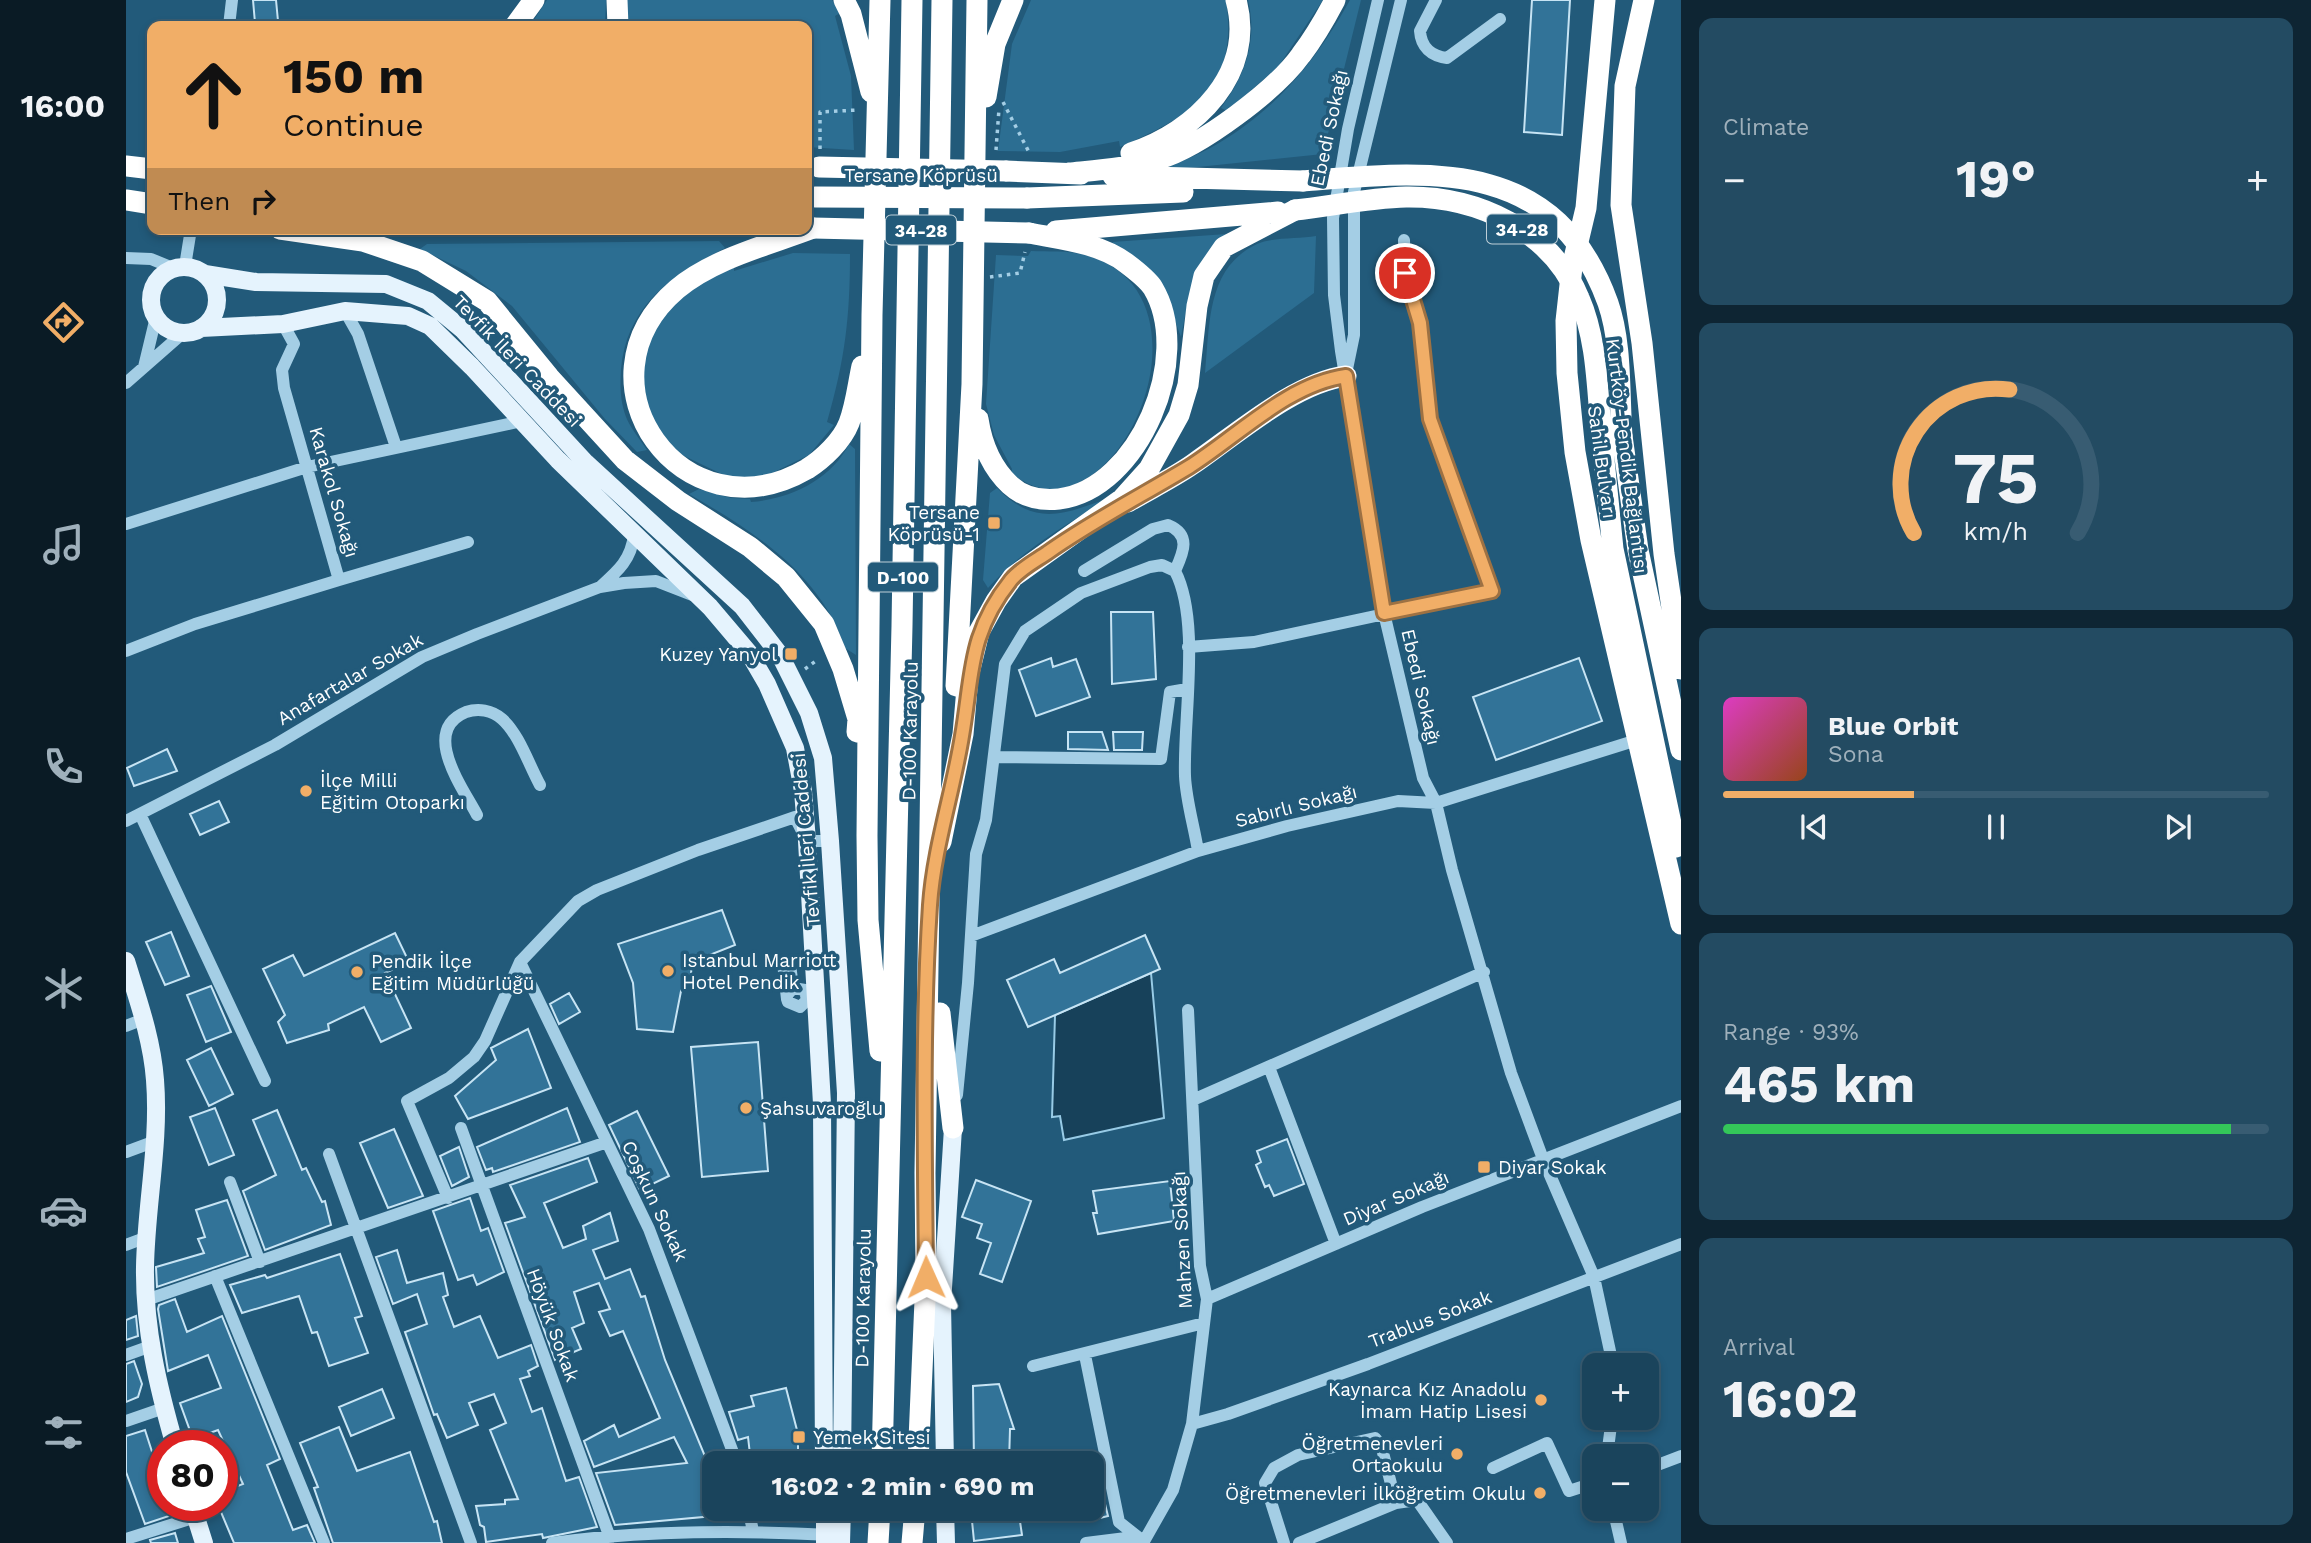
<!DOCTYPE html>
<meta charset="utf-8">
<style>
:root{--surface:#1a445c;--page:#234b62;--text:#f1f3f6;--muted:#9fb0bb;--line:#385c72;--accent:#f1ae67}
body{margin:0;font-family:"Work Sans",sans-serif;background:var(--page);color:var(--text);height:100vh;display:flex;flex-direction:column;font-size:26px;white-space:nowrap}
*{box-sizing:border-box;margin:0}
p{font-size:23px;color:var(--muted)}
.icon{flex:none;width:38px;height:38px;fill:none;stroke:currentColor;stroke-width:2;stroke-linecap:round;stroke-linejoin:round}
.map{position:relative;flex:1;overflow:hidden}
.sheet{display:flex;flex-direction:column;gap:18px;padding:18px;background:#0e2533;width:630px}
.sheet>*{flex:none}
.top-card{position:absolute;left:21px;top:21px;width:665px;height:214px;border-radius:14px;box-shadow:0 4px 10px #0003,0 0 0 2px var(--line);background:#f1ae67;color:#111;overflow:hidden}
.tools{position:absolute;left:1456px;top:1353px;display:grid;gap:14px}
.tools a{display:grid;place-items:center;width:77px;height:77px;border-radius:14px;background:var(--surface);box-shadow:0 4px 10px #0003,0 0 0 2px var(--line);font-size:35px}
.speed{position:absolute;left:21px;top:1430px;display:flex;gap:14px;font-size:35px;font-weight:700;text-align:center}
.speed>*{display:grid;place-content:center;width:91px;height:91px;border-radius:50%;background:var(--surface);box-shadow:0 4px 10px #0003,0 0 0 2px var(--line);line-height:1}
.speed .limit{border:10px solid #d22;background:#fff;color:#111}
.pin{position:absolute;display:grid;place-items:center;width:60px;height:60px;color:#fff;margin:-30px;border:4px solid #fff;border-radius:50%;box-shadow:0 2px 7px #0007}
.me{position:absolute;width:77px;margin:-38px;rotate:359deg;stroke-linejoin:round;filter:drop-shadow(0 0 5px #0008)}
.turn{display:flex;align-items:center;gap:24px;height:147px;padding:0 21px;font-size:32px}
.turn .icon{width:91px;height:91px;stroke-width:2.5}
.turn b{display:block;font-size:49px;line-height:60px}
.then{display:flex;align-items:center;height:66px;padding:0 21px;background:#0003;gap:14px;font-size:26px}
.big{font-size:52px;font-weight:700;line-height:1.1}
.sheet .card{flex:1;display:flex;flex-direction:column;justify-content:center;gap:10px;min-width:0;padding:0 24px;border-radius:14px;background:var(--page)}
.sheet .dial{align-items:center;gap:0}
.dial svg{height:182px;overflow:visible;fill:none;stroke:var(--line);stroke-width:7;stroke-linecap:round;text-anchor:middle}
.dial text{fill:var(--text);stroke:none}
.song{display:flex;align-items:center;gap:21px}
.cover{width:84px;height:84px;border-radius:10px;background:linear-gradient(135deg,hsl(310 70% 55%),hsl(20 70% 35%))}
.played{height:7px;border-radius:4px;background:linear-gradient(90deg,var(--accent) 35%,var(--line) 35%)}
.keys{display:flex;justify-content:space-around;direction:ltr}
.heat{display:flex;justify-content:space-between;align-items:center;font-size:38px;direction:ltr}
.charge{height:10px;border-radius:5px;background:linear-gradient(90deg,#34c759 93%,var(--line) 0)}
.trip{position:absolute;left:576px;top:1451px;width:402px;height:70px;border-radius:14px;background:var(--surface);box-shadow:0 4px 10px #0003,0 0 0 2px var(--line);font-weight:700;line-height:70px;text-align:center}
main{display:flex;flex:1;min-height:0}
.dock{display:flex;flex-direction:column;width:126px;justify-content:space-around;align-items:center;background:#0a1b25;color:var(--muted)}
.dock .icon{width:49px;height:49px}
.dock .on{color:var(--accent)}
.dock b{font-size:32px;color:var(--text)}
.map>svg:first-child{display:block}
.green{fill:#2c6e92}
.water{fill:#17415a;stroke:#98cbe6;stroke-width:2}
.building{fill:#327398;stroke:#c7e4f4;stroke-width:2}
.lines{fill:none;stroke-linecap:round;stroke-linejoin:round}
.path{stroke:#a4cee5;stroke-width:3.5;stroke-dasharray:3.5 5;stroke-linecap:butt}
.minor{stroke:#a4cee5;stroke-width:12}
.major{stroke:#e5f3fd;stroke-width:18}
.highway{stroke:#fff;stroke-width:21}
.highway-bridge{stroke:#fff;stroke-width:21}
.route-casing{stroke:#9d7143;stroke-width:18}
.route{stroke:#f1ae67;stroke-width:12}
.poi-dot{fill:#f1ae67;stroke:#225a7a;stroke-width:2.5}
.labels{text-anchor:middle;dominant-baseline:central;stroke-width:7;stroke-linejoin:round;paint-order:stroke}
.shield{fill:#225a7a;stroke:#bdced7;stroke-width:2}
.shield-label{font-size:18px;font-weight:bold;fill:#fff}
.street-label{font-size:19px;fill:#fff;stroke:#225a7a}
.poi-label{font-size:19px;fill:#fff;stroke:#225a7a;text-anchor:start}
</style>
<main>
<nav class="dock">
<b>16:00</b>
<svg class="icon on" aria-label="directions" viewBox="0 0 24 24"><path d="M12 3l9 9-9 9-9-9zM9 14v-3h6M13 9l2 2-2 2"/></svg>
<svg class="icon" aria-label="music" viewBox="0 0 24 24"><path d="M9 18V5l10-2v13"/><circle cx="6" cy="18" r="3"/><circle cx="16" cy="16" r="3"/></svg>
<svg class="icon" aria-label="phone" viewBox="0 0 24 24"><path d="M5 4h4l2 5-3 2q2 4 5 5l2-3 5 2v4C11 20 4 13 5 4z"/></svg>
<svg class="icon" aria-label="climate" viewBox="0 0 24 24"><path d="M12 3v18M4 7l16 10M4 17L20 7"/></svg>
<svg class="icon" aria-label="car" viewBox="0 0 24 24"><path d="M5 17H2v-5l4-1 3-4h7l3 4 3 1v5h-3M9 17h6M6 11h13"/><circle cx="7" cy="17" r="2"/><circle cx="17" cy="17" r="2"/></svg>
<svg class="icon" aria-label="filters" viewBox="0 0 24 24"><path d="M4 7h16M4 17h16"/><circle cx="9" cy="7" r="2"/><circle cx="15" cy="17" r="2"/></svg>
</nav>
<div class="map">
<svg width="1555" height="1543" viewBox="0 0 1555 1543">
<rect width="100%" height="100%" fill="#225a7a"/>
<path class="green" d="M421,0H480L479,26H404Z
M500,0H706L714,13L709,16L725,76L728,150L681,147V26H500Z
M905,0H1100C1113,88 1067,115 994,147L993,141L934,152L872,151L886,44Z
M1122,0H1197L1152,67L1101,111L1095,108C1119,76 1132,40 1122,0Z
M1224,0H1235L1197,154L1034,171C1053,162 1075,154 1093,143C1151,109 1192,58 1224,0Z
M1101,234C1066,273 1065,286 1055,337C1036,284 1032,275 986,242Z
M1190,236L1188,293L1079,373C1084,325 1080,268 1131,244C1147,237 1173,239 1190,236Z
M593,241L599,248C546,275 501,305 495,369C494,387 494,400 500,417C505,429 514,439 521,450L511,452L479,419L386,306L340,271L294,249L301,244Z
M905,251C922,252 942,250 959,255C1081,287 1017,483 929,489C913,491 898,482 885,474L886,469L868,435L860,404L870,255L902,256Z
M667,253L724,254C724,317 719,360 701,422L708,425L683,455L640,476L606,479L548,451L522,412L516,369L523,338L536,314L565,289L608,266V271Z
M723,444L729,449L730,655L719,648C695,574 629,532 563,494L573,489L605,498L624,499L625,502C664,499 705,480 723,444Z
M871,488C910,528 939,514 985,497C939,526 899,547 862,588L857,580L864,493Z"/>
<path class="water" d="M1025,973L1038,1118L938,1140L934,1116L926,1117L929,1015Z"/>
<path class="building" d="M127,0H150L152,21L129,23Z
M1406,0H1444L1436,135L1398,132Z
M985,612H1027L1030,679L986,684Z
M925,658L927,667L950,659L964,697L910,716L893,670Z
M1453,658L1476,721L1370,760L1347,697Z
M942,732H976L982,750L942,749Z
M987,732H1017L1016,750H988Z
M41,749L51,771L8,786L1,768Z
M93,801L103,822L74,835L64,814Z
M596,910L609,945L566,962L565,974L555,991L547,1032L511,1029L507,983L492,944Z
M45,932L63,976L39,985L20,942Z
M269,933L283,962L259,973L285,1028L255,1042L238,1007L202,1024L203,1030L161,1043L152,1022L159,1015L137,969L167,955L178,976Z
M1019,935L1034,969L902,1027L881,980L928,959L934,973Z
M85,986L105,1032L80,1042L61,995Z
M443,993L454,1012L433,1024L424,1004Z
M402,1029L425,1088L342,1119L329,1096L370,1060L365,1048Z
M632,1042L642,1171L576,1177L565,1047Z
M85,1048L107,1094L83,1106L61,1060Z
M89,1108L108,1155L83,1165L64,1117Z
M441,1108L454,1142L367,1172L366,1168L360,1170L351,1147Z
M151,1110L176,1170L180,1168L196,1202L199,1201L205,1225L139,1250L117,1191L150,1175L127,1120Z
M511,1111L543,1176L514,1190L483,1125Z
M268,1129L297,1196L262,1208L234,1143Z
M1161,1139L1178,1184L1148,1196L1143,1185L1139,1187L1130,1165L1135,1162L1131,1151Z
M333,1147L343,1177L326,1186L314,1156Z
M462,1158L471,1182L418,1203L437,1248L460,1239L457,1226L484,1213L492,1241L467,1250L479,1279L504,1269L515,1297L519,1296L539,1360L588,1478V1516L489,1525L470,1473L561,1463L548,1437L468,1467L458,1441L488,1425L493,1437L534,1418L497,1331L484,1336L473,1312L484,1309L473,1283L448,1292L458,1323L446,1328L455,1349L429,1360L379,1223L399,1217L384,1185Z
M850,1180L905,1201L876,1282L854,1274L865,1243L851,1238L856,1224L836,1217Z
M1044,1181L1048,1221L972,1234L967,1213H971L967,1191Z
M344,1198L355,1231L362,1228L378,1272L351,1285L347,1275L332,1280L307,1211Z
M101,1200L122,1256L31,1287L30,1267L78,1253L72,1239L79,1237L70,1210Z
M271,1250L281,1283L317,1273L322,1295L317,1297L328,1327L354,1316L372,1358L405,1345L412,1366L402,1371L404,1376L394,1379L406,1412L416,1408L440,1481L453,1477L471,1527L417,1538L416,1534L360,1542L358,1527L354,1525L350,1506L379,1504V1500L392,1499L364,1430L380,1423L368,1394L343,1403L352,1425L321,1438L311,1414L308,1415L279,1332L301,1324L291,1294L267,1304L250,1257Z
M214,1254L236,1316L229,1318L242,1353L203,1366L191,1332L186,1333L173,1296L116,1313L104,1285L139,1275L141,1278Z
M49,1299L61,1332L96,1316L154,1459L141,1465L167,1530L181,1525L189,1543H108L92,1505H96V1492L117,1484L92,1430L67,1439L54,1403L95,1388L82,1355L42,1371L32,1309L33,1305Z
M10,1316L12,1336L0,1340V1320Z
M8,1361L16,1384L12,1397L0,1402V1364Z
M873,1384L888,1429H884L883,1463H848L847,1386Z
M660,1388L672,1434V1463H625L622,1437L612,1440L603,1412L628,1406L625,1396Z
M256,1389L268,1418L225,1436L213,1407Z
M213,1427L231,1471L284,1452L308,1522L311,1521L316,1543H207L188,1488L192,1487L174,1443Z
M19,1430L29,1461L25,1462L37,1494V1505L43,1516L19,1524L0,1472V1436Z
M966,1472H971L982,1516L966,1520Z
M640,1508H670L669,1522H639Z
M854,1508H892L896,1535L848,1541L846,1521L855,1519Z
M49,1533L52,1543H25L24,1540Z"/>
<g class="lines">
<path class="path" d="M877,102L904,154
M694,149V112L732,110
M870,150L873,109
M864,277L894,273L899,252
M679,669L691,660"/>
<path class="minor" d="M1252,0L1222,129L1207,218L1208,295L1215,351L1258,613L1297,778L1310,803L1326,870L1385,1073L1417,1159L1468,1277L1487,1365
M1310,0L1294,31C1295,47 1305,56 1321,58L1374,19
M103,26L106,0
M0,258L25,259L47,268
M59,266L65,229
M219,311L232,334L270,447
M18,367L30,317
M1221,369L1228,335V192L1275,0
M0,383L57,333
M0,524L181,467L396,421
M958,571L1027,529L1042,525C1066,535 1057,553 1049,571
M1049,571C1075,621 1057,718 1059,776C1060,800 1068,826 1072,851
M213,580L342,542
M474,587C492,571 505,560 508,535
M1062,647L1128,642L1366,591L1304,419L1294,323L1279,273L1278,240
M0,651L69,624L213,580L158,388L156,370L168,344L157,324
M869,757L1035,759L1044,692L1061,689
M14,814L139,1081
M351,815C337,788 294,731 340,712C352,708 366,710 376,719C393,734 403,765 414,785
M0,821L149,745L296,657L351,634L474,587L498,583L530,581L566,595
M845,936L1072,851L1161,826L1272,801L1310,803L1511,740
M394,962L523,1229L611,1463
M661,995L667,988L679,990L681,1000L674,1007L662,1002L661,999L657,963L659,962L664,964L667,988
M0,1026L18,1019
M1143,1067L1210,1244
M831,1095L842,983L850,854L860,820L879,664L899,631L955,593L1024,567L1036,565L1049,571
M1069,1099L1358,972
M335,1128L483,1535L482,1543
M0,1152L27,1142
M203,1154L345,1543
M104,1182L134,1262
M322,1198L281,1101L323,1078L348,1057L359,1041L394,962L452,901L471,890L572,850L669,817L681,841H704
M0,1245L21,1237
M89,1276L198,1543
M1081,1299L1296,1207L1555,1106
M20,1300L481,1142
M0,1355L25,1346
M959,1355L993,1522L1017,1541
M907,1366L1078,1323
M0,1421L38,1408
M1066,1424L1102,1414L1242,1364L1555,1244
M1481,1456L1486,1418
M1367,1468L1421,1443L1443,1491L1468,1483
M1521,1469L1555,1456
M622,1508L627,1531
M1487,1508L1495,1543
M0,1539L70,1517
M426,1543C518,1530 612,1530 705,1535
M960,1543L1000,1538L1015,1541
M1017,1543L1047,1490L1066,1424L1081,1299L1074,1266L1062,1010
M1158,1543L1139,1483L1148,1468L1172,1455L1249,1438L1255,1445L1270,1503
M1173,1543L1270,1503L1291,1500L1321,1543"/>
<path class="major" d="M25 300a33 33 0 1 1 66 0a33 33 0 1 1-66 0Z
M79,274L130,282L260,284L302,301L336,329L460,463L616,606L654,655L683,713L697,758L704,841L720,1093L716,1463
M75,328L157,324L219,311L282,316L304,326L346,367L432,460L584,607L623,653L641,684L669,748L677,791L681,841L696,1104L698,1463
M0,961C12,1000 26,1039 29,1080C34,1142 20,1205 19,1267C18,1328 32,1387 49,1446
M819,1463L816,1304L827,1128
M66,1505L78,1543
M699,1508V1543
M819,1508L820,1543
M715,1543L716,1508"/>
<path class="highway" d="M491,0L492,26
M718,0L725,14L745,92
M754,0L746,315L741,836L742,920L754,1051
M1479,0L1460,208L1446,267L1440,321L1441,373L1449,452L1465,540L1555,924
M1518,0L1499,86L1495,205L1516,343L1538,554L1555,669
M389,26L408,0
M860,97L869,44L887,0
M1005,153C1070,132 1130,73 1110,0
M0,166L26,169
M880,171L955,174
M943,173C973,170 1004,168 1033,159C1074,147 1150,90 1175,55C1188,38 1199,19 1209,0
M987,176L1177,181
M901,198L1057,192
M0,200L26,204
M687,228C643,245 588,258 551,289C443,381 557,541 681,469C697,459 716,441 723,423C730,405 732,384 736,366
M154,229L237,241L296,261L361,301L423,377L499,460L552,501L624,547L660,577L698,624L717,669L732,719L731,732
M930,231L1152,212
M852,419C856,445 865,467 884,485C898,498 914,501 933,499C1013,489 1068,357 1027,288C1022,280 1008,269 1000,263C974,243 934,239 903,233
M1496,436L1512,550L1555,750
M1476,440L1487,549L1550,847
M1002,502C1024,489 1047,478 1067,464C1111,434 1168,383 1220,376
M830,686L846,384L851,0
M815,842L837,734L842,677L853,632L870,601L887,577L996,499L1023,469L1053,415L1062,385L1071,306L1078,276L1098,247L1169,210
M814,1013L827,1128
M756,1463L776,626L786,0
M792,1463L800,1277L799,1173L816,0
M752,1543L754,1508
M786,1543L789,1508"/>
<path class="highway-bridge" d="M693,167L880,171
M1177,181C1305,171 1429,156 1482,303C1496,343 1493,394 1496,436
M689,197L901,198
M1169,210C1205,206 1243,198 1280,197C1351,196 1425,230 1453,298C1472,341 1471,393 1476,440
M687,228L903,233"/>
</g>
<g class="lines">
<g class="route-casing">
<path id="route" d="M800,1277C799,1154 796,1028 804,905C808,848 827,792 836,736C847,673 842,634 885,580C894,569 909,561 921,553C966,521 1015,496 1063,467C1112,436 1162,384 1220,376L1258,613L1366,591L1304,419L1294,323L1279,273"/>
</g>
<use href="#route" class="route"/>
</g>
<g class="poi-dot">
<rect x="861" y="516" width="14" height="14" rx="3.5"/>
<rect x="658" y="647" width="14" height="14" rx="3.5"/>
<circle cx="180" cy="791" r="7"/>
<circle cx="542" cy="971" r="7"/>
<circle cx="231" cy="972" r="7"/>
<circle cx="620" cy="1108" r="7"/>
<rect x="1351" y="1160" width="14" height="14" rx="3.5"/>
<circle cx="1415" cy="1400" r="7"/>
<rect x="666" y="1430" width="14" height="14" rx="3.5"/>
<circle cx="1331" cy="1454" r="7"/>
<circle cx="1414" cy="1493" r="7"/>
</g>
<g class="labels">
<g class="shield">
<rect x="1361" y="214.5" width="70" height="29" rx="5"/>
<rect x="760" y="215.5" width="70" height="29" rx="5"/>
<rect x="742" y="562.5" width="70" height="29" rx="5"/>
</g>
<g class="shield-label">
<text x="1396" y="229">34-28</text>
<text x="795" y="230">34-28</text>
<text x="777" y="577">D-100</text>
</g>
<g class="street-label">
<text transform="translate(1203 128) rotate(-78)">Ebedi Sokağı</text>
<text x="795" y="175">Tersane Köprüsü</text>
<text transform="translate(391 361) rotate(46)">Tevfik İleri Caddesi</text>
<text transform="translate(1501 456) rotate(83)">Kurtköy-Pendik Bağlantısı</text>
<text transform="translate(1476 462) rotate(82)">Sahil Bulvarı</text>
<text transform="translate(208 492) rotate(74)">Karakol Sokağı</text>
<text transform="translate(224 679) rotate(-30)">Anafartalar Sokak</text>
<text transform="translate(1295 687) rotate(77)">Ebedi Sokağı</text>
<text transform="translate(784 731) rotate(-89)">D-100 Karayolu</text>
<text transform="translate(1170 806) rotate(-14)">Sabırlı Sokağı</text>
<text transform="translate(680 840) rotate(-95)">Tevfik İleri Caddesi</text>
<text transform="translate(1270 1198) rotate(-23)">Diyar Sokağı</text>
<text transform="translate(529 1201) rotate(65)">Coşkun Sokak</text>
<text transform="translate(1056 1240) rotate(-93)">Mahzen Sokağı</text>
<text transform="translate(737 1298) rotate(-89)">D-100 Karayolu</text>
<text transform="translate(1304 1319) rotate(-21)">Trablus Sokak</text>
<text transform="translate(427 1325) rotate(70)">Höyük Sokak</text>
</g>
<g class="poi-label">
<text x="854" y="512" text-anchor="end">Tersane<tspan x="854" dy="22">Köprüsü-1</tspan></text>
<text x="651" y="654" text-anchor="end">Kuzey Yanyol</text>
<text x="194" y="780">İlçe Milli<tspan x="194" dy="22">Eğitim Otoparkı</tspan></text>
<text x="556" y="960">Istanbul Marriott<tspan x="556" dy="22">Hotel Pendik</tspan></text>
<text x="245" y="961">Pendik İlçe<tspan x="245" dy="22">Eğitim Müdürlüğü</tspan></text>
<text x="634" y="1108">Şahsuvaroğlu</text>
<text x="1372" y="1167">Diyar Sokak</text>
<text x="1401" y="1389" text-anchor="end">Kaynarca Kız Anadolu<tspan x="1401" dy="22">İmam Hatip Lisesi</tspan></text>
<text x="687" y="1437">Yemek Sitesi</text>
<text x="1317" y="1443" text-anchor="end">Öğretmenevleri<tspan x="1317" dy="22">Ortaokulu</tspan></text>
<text x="1400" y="1493" text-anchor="end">Öğretmenevleri İlköğretim Okulu</text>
</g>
</g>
</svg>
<div class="tools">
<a>+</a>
<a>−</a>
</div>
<div class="speed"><div class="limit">80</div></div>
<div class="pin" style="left:1279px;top:273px;background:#d93025"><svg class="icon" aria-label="arrive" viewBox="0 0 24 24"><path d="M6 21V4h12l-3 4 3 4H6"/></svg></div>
<svg class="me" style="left:800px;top:1277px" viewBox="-20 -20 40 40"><path d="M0-17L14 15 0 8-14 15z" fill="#f1ae67" stroke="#fff" stroke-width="4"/></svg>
<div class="trip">16:02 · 2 min · 690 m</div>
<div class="top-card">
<div class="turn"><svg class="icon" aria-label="ahead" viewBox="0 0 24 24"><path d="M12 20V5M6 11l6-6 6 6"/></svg><div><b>150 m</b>Continue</div></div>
<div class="then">Then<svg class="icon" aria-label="right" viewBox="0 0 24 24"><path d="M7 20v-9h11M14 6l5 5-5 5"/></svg></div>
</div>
</div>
<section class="sheet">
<div class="card"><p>Climate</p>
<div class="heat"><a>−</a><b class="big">19°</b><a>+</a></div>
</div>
<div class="card dial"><svg viewBox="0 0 100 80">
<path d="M14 69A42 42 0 1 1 86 69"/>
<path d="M14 69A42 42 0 0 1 56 6" stroke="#f1ae67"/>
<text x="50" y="56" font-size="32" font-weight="700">75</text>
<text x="50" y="72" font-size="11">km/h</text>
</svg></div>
<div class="card">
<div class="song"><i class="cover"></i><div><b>Blue Orbit</b><p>Sona</p></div></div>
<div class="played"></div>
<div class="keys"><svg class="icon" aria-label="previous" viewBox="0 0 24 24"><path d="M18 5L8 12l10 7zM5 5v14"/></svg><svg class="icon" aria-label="pause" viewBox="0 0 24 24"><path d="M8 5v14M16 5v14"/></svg><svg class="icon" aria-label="next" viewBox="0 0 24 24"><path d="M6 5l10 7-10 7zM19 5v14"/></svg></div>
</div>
<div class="card"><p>Range · 93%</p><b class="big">465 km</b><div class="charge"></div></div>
<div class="card"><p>Arrival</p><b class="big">16:02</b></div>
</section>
</main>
